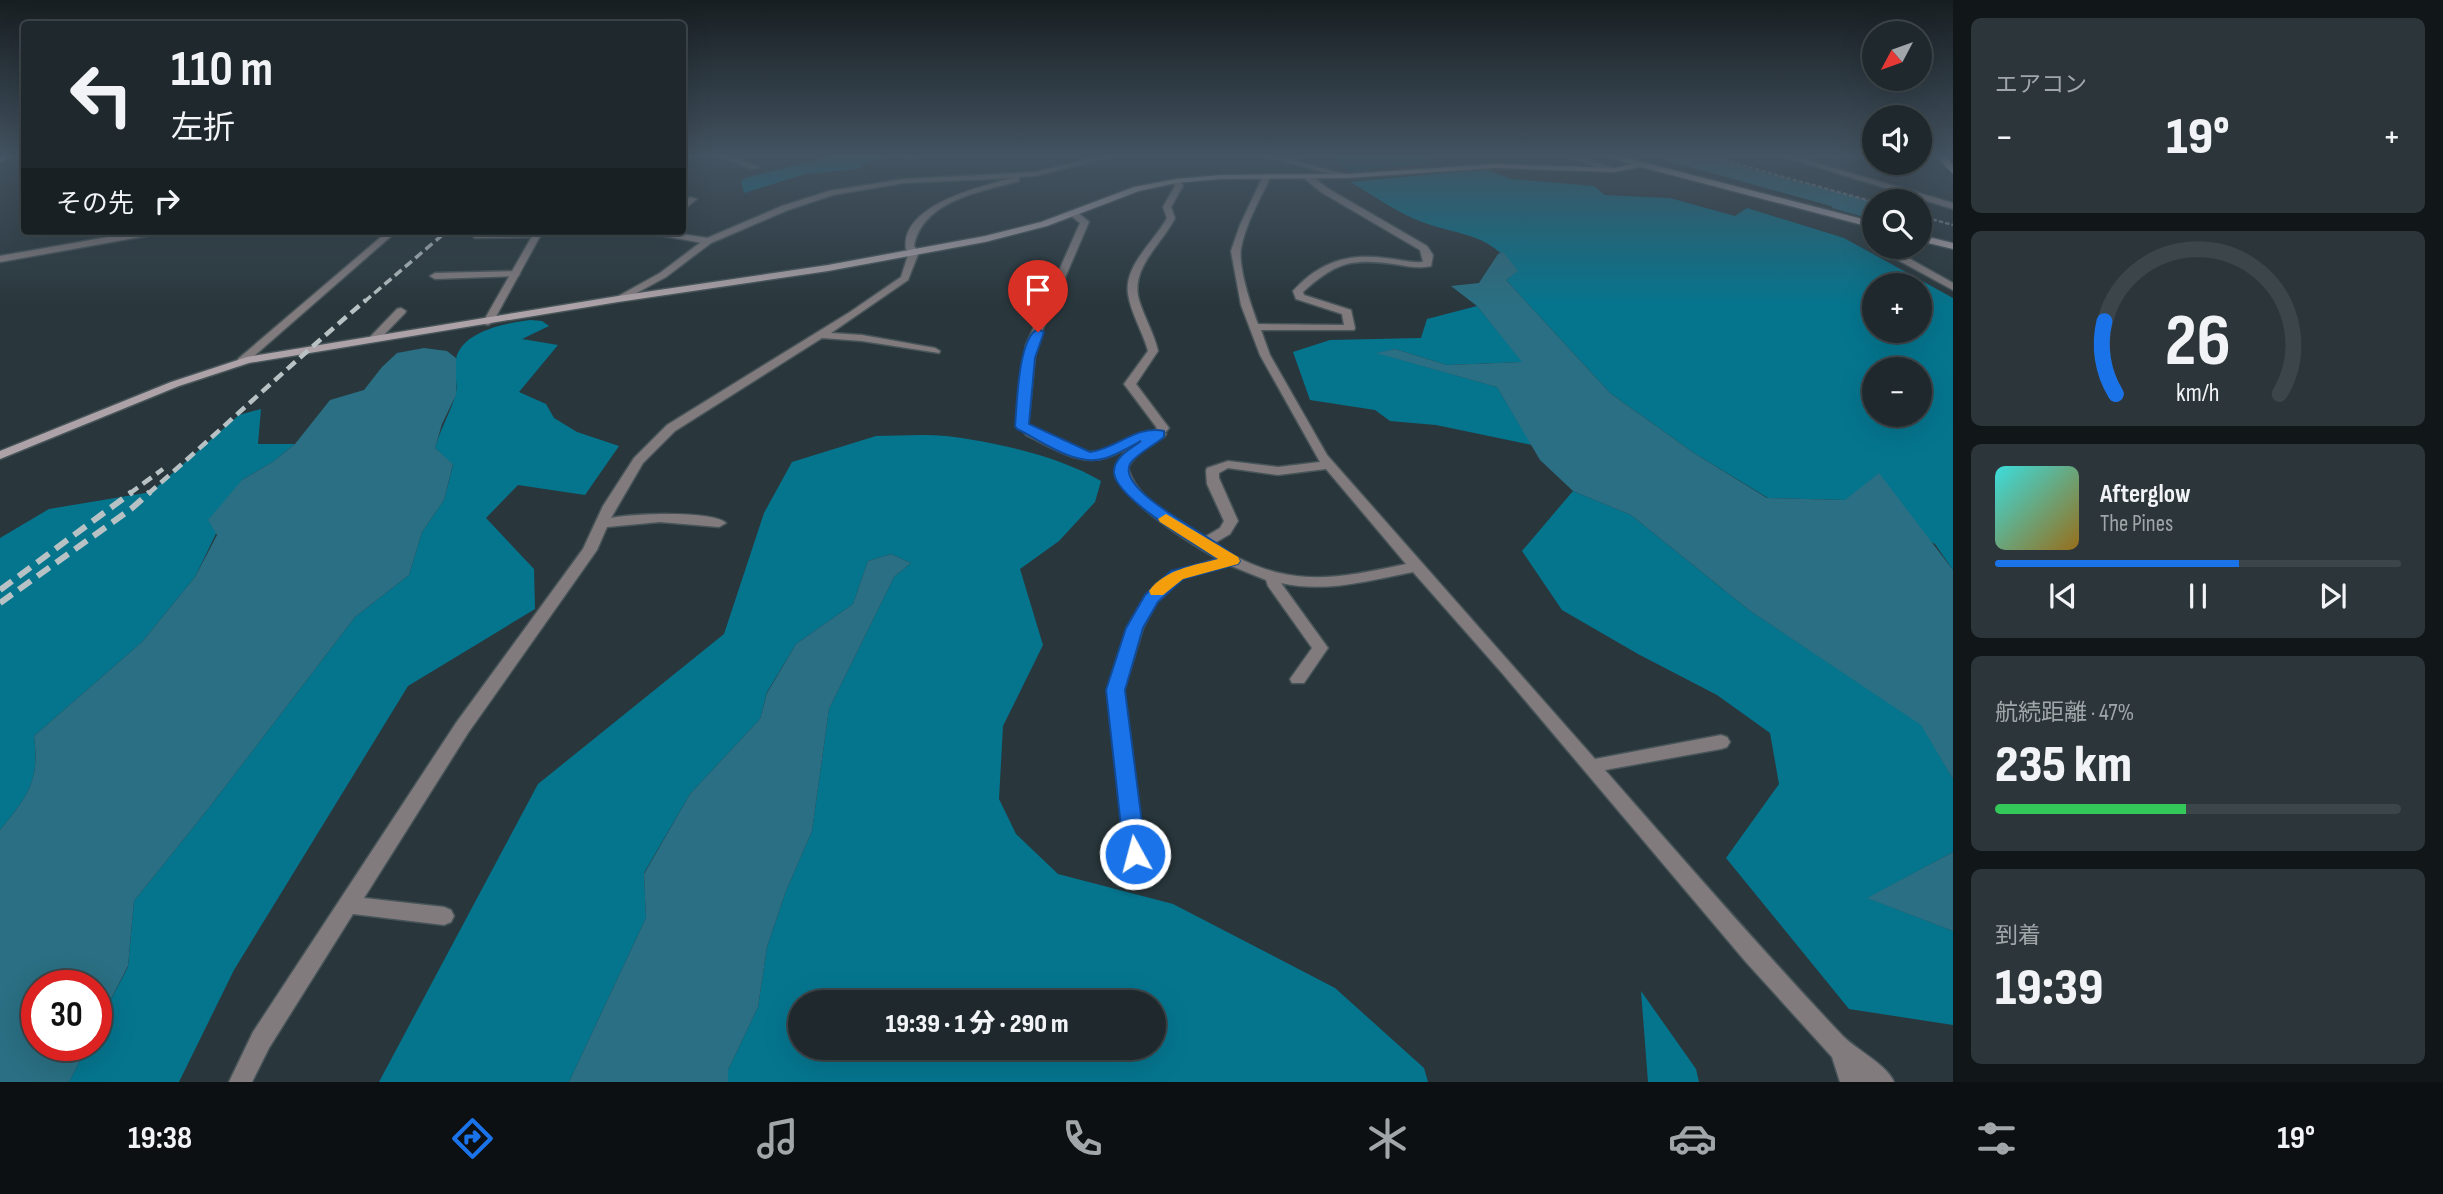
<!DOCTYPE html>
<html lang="ja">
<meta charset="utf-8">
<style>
:root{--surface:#1f292d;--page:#2c3539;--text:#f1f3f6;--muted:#a1a6aa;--line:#3c4549;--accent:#1a73e8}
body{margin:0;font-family:"Sofia Sans Condensed","Noto Sans JP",sans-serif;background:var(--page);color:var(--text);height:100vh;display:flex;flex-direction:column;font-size:26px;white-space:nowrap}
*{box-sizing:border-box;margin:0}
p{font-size:23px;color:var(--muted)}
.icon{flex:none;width:38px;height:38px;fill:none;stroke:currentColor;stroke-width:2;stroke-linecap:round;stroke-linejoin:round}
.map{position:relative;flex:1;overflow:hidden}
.sheet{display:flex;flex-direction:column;gap:18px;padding:18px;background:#111719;width:490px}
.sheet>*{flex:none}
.guide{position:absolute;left:21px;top:21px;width:665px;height:214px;border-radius:7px;box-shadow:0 7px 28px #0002,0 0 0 2px var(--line);background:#1f292d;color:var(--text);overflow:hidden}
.needle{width:46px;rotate:229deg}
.buttons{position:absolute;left:1862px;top:21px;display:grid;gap:14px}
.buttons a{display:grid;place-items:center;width:70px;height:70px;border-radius:50%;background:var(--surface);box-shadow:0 7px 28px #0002,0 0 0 2px var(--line);font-size:35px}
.speed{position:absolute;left:21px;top:970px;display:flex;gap:14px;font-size:35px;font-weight:700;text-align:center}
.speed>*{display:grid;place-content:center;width:91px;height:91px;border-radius:50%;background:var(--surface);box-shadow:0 7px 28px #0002,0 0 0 2px var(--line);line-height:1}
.speed .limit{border:10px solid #d22;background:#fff;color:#111}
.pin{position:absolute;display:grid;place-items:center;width:60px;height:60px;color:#fff;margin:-72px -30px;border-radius:50% 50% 50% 0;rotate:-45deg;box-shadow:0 0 7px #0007}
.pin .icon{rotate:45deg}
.me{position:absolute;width:77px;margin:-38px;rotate:353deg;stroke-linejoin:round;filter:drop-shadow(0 0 5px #0008)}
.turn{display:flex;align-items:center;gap:24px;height:147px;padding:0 35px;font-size:32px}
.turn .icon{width:91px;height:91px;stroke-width:2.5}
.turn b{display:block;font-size:49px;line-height:60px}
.then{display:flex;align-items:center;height:66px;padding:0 35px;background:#0003;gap:14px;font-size:26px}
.big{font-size:52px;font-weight:800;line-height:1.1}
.sheet .tile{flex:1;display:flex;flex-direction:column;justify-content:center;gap:10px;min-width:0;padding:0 24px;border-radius:10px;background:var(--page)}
.sheet .dial{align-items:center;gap:0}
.dial svg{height:182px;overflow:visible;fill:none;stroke:var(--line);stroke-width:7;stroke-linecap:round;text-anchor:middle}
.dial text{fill:var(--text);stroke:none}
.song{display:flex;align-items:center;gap:21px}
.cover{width:84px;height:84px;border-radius:10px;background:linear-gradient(135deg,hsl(180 70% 55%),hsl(40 70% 35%))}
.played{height:7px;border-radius:4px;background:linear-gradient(90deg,var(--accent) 60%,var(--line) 60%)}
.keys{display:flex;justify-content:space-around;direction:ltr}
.heat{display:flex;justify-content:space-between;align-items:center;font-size:38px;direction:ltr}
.charge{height:10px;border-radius:5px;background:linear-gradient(90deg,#34c759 47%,var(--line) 0)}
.trip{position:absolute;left:788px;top:990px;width:378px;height:70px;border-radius:35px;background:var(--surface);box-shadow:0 7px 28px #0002,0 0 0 2px var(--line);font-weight:800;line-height:70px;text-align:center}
.tab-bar{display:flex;height:112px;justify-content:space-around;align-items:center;background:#0c1012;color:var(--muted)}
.tab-bar .icon{width:49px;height:49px}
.tab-bar .active{color:var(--accent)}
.tab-bar b{font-size:32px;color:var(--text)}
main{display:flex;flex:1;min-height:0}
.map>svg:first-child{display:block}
.green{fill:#004d60}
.forest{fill:#05758e;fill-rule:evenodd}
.water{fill:#2a6f83}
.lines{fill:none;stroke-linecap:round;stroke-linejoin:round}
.river{fill:#2a6f83;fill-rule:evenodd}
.lane-casing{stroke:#475458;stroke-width:3}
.street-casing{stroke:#475458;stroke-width:3}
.secondary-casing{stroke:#475458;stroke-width:3}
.primary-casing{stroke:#475458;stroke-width:2}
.path{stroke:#758084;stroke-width:2.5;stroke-dasharray:4.5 2;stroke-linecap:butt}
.lane{fill:#817b7e;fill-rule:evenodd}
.street{fill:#817b7e;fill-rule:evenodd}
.secondary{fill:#aca2a7;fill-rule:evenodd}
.primary{fill:#cec0c6;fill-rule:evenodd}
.rail-far2{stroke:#b8c2c4;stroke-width:3.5;stroke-dasharray:9 4.5;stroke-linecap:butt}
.rail-far1{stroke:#b8c2c4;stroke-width:4.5;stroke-dasharray:11 6;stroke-linecap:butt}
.rail{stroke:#b8c2c4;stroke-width:6;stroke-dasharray:15 8;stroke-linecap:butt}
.route{fill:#1a73e8;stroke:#114b97;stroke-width:2}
.slow{fill:#f59e0b}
</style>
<main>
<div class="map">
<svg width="1953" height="1082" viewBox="0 0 1953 1082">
<rect width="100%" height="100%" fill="#29373c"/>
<path class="green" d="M1329,155H1435L1423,158L1434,163L1350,171Z"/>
<path class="forest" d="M836,155H937L908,159L892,155L871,161L858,169L805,174L744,193L741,181L745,178Z
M1485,169L1511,179L1594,186L1605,195L1670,198L1735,216L1747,208L1844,238L1953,298V570L1935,544L1845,500L1768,498L1694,453L1610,393L1506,280L1517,271C1488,232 1464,237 1422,222C1397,213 1373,195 1350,182ZM1874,285H1920V331H1874ZM1874,369H1920V415H1874Z
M1477,306L1523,362L1447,365L1395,349L1378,353L1497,387L1532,445L1436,425L1390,421L1375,410L1310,400L1293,352L1330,340L1421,338L1427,319Z
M530,320L542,321L549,326L522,339L558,345L519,392L546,404L554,418L577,432L619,446L585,495L518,485L486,518L534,569L535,609L408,686L234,970L179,1082H69L88,1045H96V1028L128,967L134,901L208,809L355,617L409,575L422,532L444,500L453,465L435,448C440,430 449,415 455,397C459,385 453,371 456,359C462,331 507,323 530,320Z
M261,409L258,444H295L274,461L242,480L195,577L142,642L34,736C40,781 28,796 0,830V538L49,509L151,492L239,415Z
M876,436C899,436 923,434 946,436C995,442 1059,456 1101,481L1095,502L1059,541L1020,569L1043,645L1003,726L999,799L1016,834L1058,874L1173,904L1335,988L1424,1068L1428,1082H728V1070L758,1007L767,947L786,891L812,831L829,709L894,577L911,563L891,554L868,561L853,604L796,644L767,692L760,719L690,794L644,873L646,918L569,1082H379L538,784L724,634L764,513L792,462ZM800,1003H1153V1048H800Z
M1573,491L1631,515L1749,610L1922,725L1953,779V852L1868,898L1953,931V1025L1849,1009L1726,858L1779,784L1770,733L1717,695L1638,654L1562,610L1522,551Z
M1641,991L1696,1069L1699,1082H1648Z"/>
<path class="water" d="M1836,194L1874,206V220L1832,208Z
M1503,252L1518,271L1506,280L1610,393L1694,453L1767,498L1845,500L1879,473L1953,570V779L1921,725L1749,610L1631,515L1573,491L1540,460L1497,387L1376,353L1395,349L1447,365L1522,362L1477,306L1451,286L1479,283L1498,254Z
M424,348L447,351L456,358V395L442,424L435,448L453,464L444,500L422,532L409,575L355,617L208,809L134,901L128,966L96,1028V985H37V1045H88L69,1082H0V830C28,796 40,781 34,736L142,642L195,577L217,535L208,520L242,480L274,461L295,444L330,400L364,390L382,367L397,353Z
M891,554L911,563L894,577L829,709L812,831L786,891L767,947L758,1007L728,1070V1082H569L646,918L644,874L690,794L760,719L767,693L796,644L853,604L868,561Z
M1953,852V931L1867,898Z"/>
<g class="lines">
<path class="river" d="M1661,155H1699L1874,202V218L1665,160Z"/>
<g class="lane-casing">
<path id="lane" d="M1107,155H1119L1035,176L1019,177V181C981,192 923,200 914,246L919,252L917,254H911L906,249C900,205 982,186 1012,178L904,183L833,195L788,210L711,243L666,277L622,301L613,299L660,273L705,239L782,206L829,191L904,179L1035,172Z
M1561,155H1572L1619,170L1612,172Z
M388,231H397L246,363H238V359Z
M537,232L541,235L540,237L475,238L471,235L475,232Z
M1894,247H1903L1901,251L1903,255L1953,283V290L1896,259L1891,251Z
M515,271L520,274L518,276L435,279L430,276L435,273Z
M401,308L406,311L405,313L378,341H370V337L397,309Z
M1030,428C1049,434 1066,449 1086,452C1108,455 1134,432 1160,430L1166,434L1164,437C1157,438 1150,438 1143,441C1131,446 1120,453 1108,457C1079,467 1051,447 1026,435L1024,432L1026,429Z"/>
</g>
<g class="street-casing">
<path id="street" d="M688,155H699L682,161V156Z
M715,155H726L760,167L753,169Z
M1260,155H1272L1351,176L1347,178Z
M1778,155H1789L1953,203V209Z
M1264,174L1271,176C1260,199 1246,223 1241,248C1238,267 1251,306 1258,324L1344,325L1342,314L1296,299L1293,291C1319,262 1348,253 1385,258C1398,259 1411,263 1423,262L1420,250L1321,192L1305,179V175H1311L1327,188L1427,246L1433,255L1431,266C1418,269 1407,266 1393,264C1351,258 1335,263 1303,292L1304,295L1351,310L1355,328L1354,330H1261L1270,355L1327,455L1595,759L1721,735L1727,737L1730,742L1727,747L1721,749L1605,770C1683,859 1759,947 1840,1033C1854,1049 1887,1064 1894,1082H1840L1832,1057L1745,961L1502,673L1413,572C1368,581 1326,593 1281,583L1328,648L1304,683H1292L1290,679L1312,648L1268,586L1266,580L1229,565L1182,578L1166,590L1157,601L1143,628L1124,690L1148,879L1145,885L1138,887L1131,885L1128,879L1108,690L1127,628L1146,596L1156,584L1172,572L1218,559C1196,547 1108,494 1117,465C1122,448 1146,441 1157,428L1124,384L1148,351C1143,332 1131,314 1128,294C1124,265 1154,242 1167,218L1163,207L1175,186L1172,181L1179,179L1183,186L1171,207L1175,218C1162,244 1130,268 1139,300C1144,317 1154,333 1158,351L1136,384L1169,428C1158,443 1135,451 1128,468C1137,500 1177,522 1203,538L1220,528L1224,521L1207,484L1206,471L1207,468L1228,461L1278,467L1320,462L1260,355L1241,305L1231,251L1240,225ZM1228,468L1278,475L1326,469L1406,564C1327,581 1285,588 1213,544L1230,534L1238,521L1219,478V473Z
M690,197L697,199L682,211V204Z
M1070,211H1076L1089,222L1036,345L1028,425L1036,432L1030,436L1016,426L1026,345L1080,223L1070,215Z
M142,231H161L157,234L0,262V256Z
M535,231H543L493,322L488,325L484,324L483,322Z
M661,231L708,238L713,241L708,244L664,236Z
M914,249L919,252L908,280L831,333L862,335L935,348L940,351L939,353L862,341L822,338L675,431L643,463L611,518C632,514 711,510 726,523L719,527L660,522L607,527L597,550L468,733L364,898L444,907L451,910L454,916L451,922L444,925L353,914L269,1048L252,1082H229L253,1032L456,723L583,549L603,506L634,458L667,425L850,312L901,277L909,252Z"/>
</g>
<g class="secondary-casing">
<path id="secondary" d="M1602,155H1614L1642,162L1874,222V228L1641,167L1615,172L1495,168L1347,178L1220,179L1176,183L1139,191L1047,226L985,242L828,271L618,302L249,363L179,386L0,459V451L171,382L247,357L618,296L828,265L985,236L1041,222L1134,187L1176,179L1220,175L1347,174L1495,164L1615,168L1631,164Z
M1920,235L1953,243V249L1920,241Z"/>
</g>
<g class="primary-casing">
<path id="primary" d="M0,155H13L0,162Z
M1935,155H1945L1953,165V174Z"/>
</g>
<path class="path" d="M1705,155L1874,202
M1920,216L1953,225"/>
<use href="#lane" class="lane"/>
<use href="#street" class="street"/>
<use href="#secondary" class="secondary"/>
<use href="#primary" class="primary"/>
<path class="rail-far2" d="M364,302L447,231"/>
<path class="rail-far1" d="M129,494L163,469
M148,494C221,430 292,363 366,300"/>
<path class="rail" d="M0,590L132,492
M0,603L131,509L150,492"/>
</g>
<linearGradient id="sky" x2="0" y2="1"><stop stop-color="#171e21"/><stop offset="0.51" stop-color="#435361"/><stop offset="1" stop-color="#435361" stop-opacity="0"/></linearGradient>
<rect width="1953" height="306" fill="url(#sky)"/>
<path class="route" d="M1038,329L1044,332L1035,358L1029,424L1090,452C1117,449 1135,425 1164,431V437C1155,445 1136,454 1130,464C1115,493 1225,542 1240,561L1238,564L1183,579L1158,602L1143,628L1125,690L1146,854L1143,861L1135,863L1128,861L1124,854L1106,690L1126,628L1145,595L1171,571L1218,559C1196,545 1116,498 1114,473C1113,457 1131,449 1141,441C1130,447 1118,454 1106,458C1076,468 1042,441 1017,429L1015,426C1017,405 1018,337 1038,329Z"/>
<path class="slow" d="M1166,514L1238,557L1240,561L1238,564L1183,579L1163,595H1151L1149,591C1166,569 1192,566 1218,559L1160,522L1158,519Z"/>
</svg>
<div class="buttons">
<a><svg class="needle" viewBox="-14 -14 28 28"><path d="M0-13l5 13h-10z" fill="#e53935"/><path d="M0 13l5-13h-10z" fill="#a1a6aa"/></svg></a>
<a><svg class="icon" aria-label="sound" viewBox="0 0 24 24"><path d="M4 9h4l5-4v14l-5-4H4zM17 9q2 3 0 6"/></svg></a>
<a><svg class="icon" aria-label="search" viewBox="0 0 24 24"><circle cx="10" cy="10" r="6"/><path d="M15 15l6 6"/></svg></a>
<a>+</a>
<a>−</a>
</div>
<div class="speed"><div class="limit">30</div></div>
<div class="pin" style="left:1038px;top:332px;background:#d93025"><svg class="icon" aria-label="arrive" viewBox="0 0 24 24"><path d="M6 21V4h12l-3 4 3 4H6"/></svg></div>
<svg class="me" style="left:1135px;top:854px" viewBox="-20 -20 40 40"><circle r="17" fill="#1a73e8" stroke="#fff" stroke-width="3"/><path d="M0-11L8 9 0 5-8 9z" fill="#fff"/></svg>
<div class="trip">19:39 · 1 分 · 290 m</div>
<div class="guide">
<div class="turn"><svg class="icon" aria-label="left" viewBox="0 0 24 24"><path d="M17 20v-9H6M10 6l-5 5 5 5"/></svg><div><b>110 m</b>左折</div></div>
<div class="then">その先<svg class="icon" aria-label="right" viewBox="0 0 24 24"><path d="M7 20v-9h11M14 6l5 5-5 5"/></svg></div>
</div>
</div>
<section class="sheet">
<div class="tile"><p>エアコン</p>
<div class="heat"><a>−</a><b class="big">19°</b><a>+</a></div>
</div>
<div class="tile dial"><svg viewBox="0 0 100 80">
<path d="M14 69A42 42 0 1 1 86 69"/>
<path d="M14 69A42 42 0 0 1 9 37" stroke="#1a73e8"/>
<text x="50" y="56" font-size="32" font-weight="700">26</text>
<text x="50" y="72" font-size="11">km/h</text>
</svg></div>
<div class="tile">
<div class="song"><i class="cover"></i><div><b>Afterglow</b><p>The Pines</p></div></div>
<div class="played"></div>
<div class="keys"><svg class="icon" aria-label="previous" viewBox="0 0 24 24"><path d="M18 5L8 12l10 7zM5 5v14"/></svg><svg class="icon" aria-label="pause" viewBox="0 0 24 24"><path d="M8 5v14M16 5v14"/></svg><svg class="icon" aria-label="next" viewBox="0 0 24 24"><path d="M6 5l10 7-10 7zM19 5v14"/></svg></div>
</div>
<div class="tile"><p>航続距離 · 47%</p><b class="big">235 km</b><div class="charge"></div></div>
<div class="tile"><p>到着</p><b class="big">19:39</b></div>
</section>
</main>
<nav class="tab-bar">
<b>19:38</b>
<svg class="icon active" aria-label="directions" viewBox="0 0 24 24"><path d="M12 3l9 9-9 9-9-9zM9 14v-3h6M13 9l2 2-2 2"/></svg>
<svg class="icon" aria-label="music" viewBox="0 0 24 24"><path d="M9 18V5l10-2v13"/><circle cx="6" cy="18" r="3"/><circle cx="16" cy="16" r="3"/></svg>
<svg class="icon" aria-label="phone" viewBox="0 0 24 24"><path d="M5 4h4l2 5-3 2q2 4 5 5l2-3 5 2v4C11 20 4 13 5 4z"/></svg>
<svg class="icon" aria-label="climate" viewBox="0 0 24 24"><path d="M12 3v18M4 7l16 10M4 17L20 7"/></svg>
<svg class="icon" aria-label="car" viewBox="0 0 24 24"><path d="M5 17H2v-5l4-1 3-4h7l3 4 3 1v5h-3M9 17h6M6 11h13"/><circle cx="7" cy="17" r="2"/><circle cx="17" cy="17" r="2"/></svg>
<svg class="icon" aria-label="filters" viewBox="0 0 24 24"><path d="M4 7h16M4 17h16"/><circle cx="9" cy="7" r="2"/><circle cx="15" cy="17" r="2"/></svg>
<b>19°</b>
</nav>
